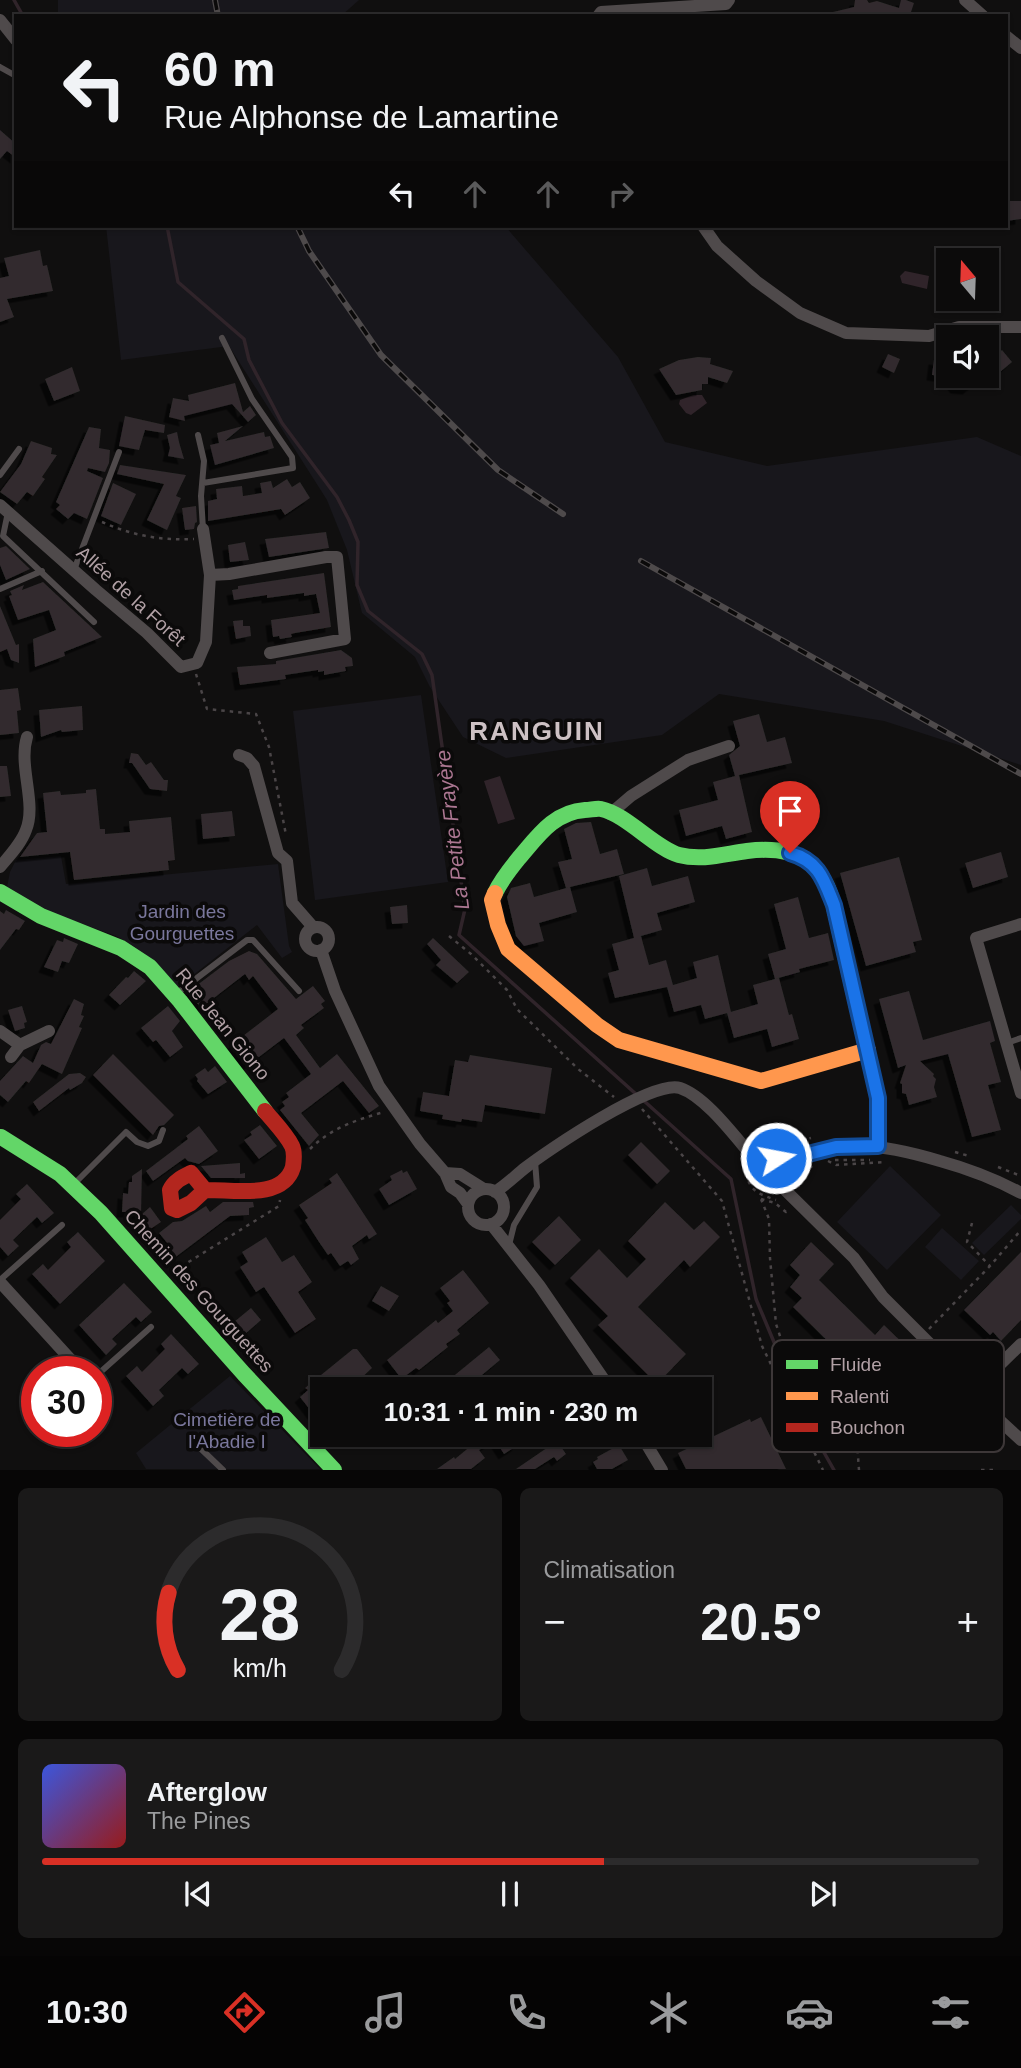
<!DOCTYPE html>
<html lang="fr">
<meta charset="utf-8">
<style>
:root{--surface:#0c0b0b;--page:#1a1919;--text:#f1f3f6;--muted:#9a9b9d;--line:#2c2b2c;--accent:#d93025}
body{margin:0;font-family:Arial,sans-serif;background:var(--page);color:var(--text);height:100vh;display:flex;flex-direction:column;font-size:26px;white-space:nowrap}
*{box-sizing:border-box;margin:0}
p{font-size:23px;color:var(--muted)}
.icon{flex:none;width:38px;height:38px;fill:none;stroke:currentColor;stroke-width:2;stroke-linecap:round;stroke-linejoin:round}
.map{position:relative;height:1470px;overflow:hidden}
.panel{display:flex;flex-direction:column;gap:18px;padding:18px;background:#070606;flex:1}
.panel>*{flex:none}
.guide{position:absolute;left:14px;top:14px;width:994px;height:214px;border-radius:0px;box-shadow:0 2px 5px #0004,0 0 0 2px var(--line);background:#0c0b0b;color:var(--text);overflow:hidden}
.needle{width:46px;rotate:341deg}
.buttons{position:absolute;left:936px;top:248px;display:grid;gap:14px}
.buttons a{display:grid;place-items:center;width:63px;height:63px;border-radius:0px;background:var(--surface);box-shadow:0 2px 5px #0004,0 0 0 2px var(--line);font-size:35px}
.speed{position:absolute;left:21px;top:1356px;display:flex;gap:14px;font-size:35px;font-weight:700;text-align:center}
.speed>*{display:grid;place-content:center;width:91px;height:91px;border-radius:50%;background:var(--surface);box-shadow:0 2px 5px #0004,0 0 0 2px var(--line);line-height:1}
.speed .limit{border:10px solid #d22;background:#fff;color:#111}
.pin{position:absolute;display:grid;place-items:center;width:60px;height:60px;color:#fff;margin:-72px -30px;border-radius:50% 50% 50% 0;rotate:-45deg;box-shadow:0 0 7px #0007}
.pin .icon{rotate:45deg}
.me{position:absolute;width:77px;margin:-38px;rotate:79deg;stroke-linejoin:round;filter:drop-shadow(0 0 5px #0008)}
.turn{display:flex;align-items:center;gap:24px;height:147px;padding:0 35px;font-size:32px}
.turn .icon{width:91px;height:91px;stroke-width:2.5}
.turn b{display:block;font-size:49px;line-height:60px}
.lanes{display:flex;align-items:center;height:66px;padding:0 35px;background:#0003;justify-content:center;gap:35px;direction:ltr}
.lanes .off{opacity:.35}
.big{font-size:52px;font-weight:700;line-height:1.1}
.panel .tile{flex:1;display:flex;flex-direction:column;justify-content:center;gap:10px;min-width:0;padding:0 24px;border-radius:10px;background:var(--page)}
.panel .dial{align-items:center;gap:0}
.dial svg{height:182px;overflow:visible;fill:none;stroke:var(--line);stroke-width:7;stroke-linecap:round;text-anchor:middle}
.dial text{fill:var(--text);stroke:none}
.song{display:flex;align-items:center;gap:21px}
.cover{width:84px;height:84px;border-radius:10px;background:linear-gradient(135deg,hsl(230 70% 55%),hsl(0 70% 35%))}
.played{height:7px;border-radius:4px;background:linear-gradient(90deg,var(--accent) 60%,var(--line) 60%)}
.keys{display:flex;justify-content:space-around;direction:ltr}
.heat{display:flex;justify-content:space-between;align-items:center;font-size:38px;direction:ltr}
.panel .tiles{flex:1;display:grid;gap:18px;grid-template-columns:1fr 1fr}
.tile:last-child{grid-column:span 2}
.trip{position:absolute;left:310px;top:1377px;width:402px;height:70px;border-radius:0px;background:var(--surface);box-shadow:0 2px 5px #0004,0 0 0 2px var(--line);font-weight:700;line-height:70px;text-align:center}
.tab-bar{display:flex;height:112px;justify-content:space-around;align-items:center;background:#050404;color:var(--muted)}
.tab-bar .icon{width:49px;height:49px}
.tab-bar .current{color:var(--accent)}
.tab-bar b{font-size:32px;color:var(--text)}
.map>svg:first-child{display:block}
.green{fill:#18171c}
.water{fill:#30242a}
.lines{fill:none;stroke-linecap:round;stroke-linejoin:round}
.stream{stroke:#30242a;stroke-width:3.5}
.building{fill:#302c2d;filter:url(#shadow)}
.path{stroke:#4a4547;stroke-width:2.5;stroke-dasharray:3.5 5;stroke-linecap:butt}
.lane{stroke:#4f4a4b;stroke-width:6}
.street{stroke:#4f4a4b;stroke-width:12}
.fast{stroke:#63d668;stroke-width:16}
.slow{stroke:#ff974d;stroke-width:16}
.jam{stroke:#b3261e;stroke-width:16}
.rail-casing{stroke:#4e4a4b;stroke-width:6}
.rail{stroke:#0b0a0a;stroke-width:3.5;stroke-dasharray:10;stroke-linecap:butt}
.route-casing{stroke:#114b97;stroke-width:18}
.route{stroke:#1a73e8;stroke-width:12}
.labels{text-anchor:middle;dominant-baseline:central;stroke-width:7;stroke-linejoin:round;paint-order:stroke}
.street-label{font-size:19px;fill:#b1a0a5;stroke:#0b0a0a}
.park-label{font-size:19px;fill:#7a779c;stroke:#0b0a0a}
.water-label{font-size:21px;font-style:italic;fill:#ac7792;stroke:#0b0a0a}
.district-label{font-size:26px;font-weight:bold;letter-spacing:2px;fill:#cdc1c4;stroke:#0b0a0a}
.key{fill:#0b0a0a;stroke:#3d3738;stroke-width:2}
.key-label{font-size:19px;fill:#b1a0a5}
</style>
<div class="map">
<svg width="1021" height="1470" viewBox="0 0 1021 1470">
<defs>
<filter id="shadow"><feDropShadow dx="-5.5" dy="5.5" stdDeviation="0" flood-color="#0009"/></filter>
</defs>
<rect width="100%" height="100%" fill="#100f0f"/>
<path class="green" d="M58,0H359L341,16H58Z
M106,226H505L618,357L665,442L767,466L977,437L1021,456V765L884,721L719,694L662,735L506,758L463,737L430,687L415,657L362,613L347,550L327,500L229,346L121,360Z
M421,695L448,882L315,900L293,711Z
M61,856L66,884L278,864L289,946L292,952L282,958L257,925L178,987L135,947L116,936L54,914L7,887L10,872L16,860Z
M890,1166L941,1215L887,1270L837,1222Z
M1011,1205L1021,1215V1219L984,1255L972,1243Z
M942,1228L979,1261L961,1280L925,1247Z
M230,1376L320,1469H146L136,1453Z"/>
<path class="water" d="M905,271L929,276L927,289L902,283L900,276Z
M693,395H702L707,403L691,415L686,413L679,404L680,400Z
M500,776L515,819L498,824L484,781Z"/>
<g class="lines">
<path class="stream" d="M14,0L23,16
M167,226L178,282L244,339L249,360L282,423L337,497L349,520L358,542L357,585L368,611L422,654L432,675L465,909L459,935L637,1095
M643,1100L731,1179L756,1299L809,1426L834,1470"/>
</g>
<path class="building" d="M855,0H867L869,3L877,1L899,8L901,0H906L914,3L911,12L917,13V16H833V12L854,7Z
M0,130L16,144V158L7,151L0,159Z
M1006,201H1021V219L1006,221Z
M40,250L43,266L47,265L53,291L7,299L14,317L0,322V278L9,276L4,258Z
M1002,350L1012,362L1000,372L995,366L987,372V354L996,355Z
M888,354L900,359L894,373L882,367Z
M698,357L711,358L710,364L733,371L727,383L708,377V384H702V390L676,395L659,369L679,360Z
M934,359L948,361V376H985L968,389L956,388L947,377L932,375Z
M72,367L80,391L54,401L45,379Z
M235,383L243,412L250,406L256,415L248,422L232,404L184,416L185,421L169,417L173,398L189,401L188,395Z
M125,416L165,425L164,433L145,430L139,450L119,446Z
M243,426L225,441L264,432L265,437L270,436L274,448L215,465L210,445L219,443L217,433Z
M89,427L101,429L99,448L110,450L109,463L105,472L88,468L87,471L103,478L87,519L74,513L68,519L56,509L60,505L56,502Z
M177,432L179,442L184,459L168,456L170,448L167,435Z
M31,441L52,448L51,454L57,455L42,477L45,479L33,496L27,492L17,504L0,492L21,464Z
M120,465L186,475L176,496L181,498L167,530L147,520L164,484L117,474Z
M287,479L292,487L300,482L310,498L285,515L281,509L208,521V501L217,499L216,489L242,486L243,496L262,493L260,483L271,481L273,488Z
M113,483L136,494L121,525L101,516Z
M196,506L197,522L195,523L194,529L185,530L182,508Z
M326,532L329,548L269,557L265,539Z
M245,542L249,560L230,562L228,545Z
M6,546L30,569L6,580L0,565V548Z
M324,573L331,627L295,633L291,634L292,637L280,639L279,636L273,637L271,620L320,613L316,594L304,596V593L267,598V595L234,600L232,590L238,589V586Z
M43,582L102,637L64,652L65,656L35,667L33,639L56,630L49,610L18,620L9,596L12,595L10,591L24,585L22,590Z
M0,606L16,645L19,644V663L11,660L7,649L0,652Z
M243,620V626H250L251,636L236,639L233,621Z
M341,650L352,658L353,666L345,667L346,671L324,675V671L318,672V670L285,675L286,679L240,685L237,667L276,664V661Z
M18,688L21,710L17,711L19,733L0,735V690Z
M82,706L83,730L62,732L61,730L41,737L39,710Z
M759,714L767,742L785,737L792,763L735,776L729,755L740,746L733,721Z
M131,753L138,754L146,765L151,762L164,780H168L167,791L150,789L132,763H129Z
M0,766H7L11,796L0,797Z
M739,775L752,832L726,839L722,826L686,836L679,810L718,800L713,782Z
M96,789L100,829H105V834L130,832L129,821L171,817L175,860L168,861L169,870L74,880L70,852L20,857L37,833L47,832L43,793L60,791L61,795L86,793V790Z
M232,811L235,836L203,839L201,814Z
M591,822L600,854L617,849L624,874L566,888L558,862L572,859L564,829L576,823Z
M1001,852L1008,877L973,888L965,863Z
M899,857L922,940L913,942L916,952L866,966L840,873Z
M647,868L652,886L688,876L695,902L657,913L662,930L634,938L619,876Z
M530,883L534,897L570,887L577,912L539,923L544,941L524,946L516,936L507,897L511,888Z
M798,897L809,938L828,933L834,960L799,969L800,972L775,979L779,978L789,1015L792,1014L799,1039L772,1047L767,1029L734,1038L727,1013L758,1004L753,985L775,979L768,954L786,949L774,904Z
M407,905L408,923L392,924L390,907Z
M6,910L25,921L19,930L16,929L0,950V911L4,914Z
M641,936L649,965L666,960L673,985L697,978L693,962L718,955L731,1012L705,1019L701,1005L674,1012L667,987L615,998L608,973L619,970L612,944Z
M64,938L78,944L69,963L62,961L58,972L44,967L57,940L63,942Z
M433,938L469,972L457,983L436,965L441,960L427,944Z
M249,951L257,954L296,999L313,986L325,1001L321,1004L324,1008L301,1025L304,1028L296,1035L320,1068L337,1054L379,1106L369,1113L343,1081L301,1113L319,1135L309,1146L280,1110L285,1106L282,1102L289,1097L286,1093L311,1074L284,1038L247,1066L230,1046L278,1009L253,976L249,980L245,974L201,1008L188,992L229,961Z
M134,971L146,981L120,1005L109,995L126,977L128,978Z
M909,991L923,1040L990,1021L995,1041L990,1043L1001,1082L988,1085L1001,1130L972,1137L948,1054L920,1061L934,1074L933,1076L936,1079L934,1087L937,1097L909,1105L906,1094L902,1093V1084L900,1083L906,1065L898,1068L879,999Z
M74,999L84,1004L81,1015L84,1016L79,1027L82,1028L62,1074L42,1064L29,1083L26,1081L8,1102L0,1095V1081L23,1056L33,1063L41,1045L46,1042L51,1044Z
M22,1006L27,1022L24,1023L25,1028L15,1031L8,1010Z
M168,1006L180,1021L172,1031L183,1047L170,1057L156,1040L153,1042L141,1028Z
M113,1054L174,1115L164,1125L159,1126L153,1135L93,1075Z
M470,1055L552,1068L545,1114L485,1105L482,1122L462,1119L461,1122L442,1119L443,1115L420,1111L423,1092L449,1096L455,1060L468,1062Z
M215,1066L227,1082L208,1094L197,1081L198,1079L195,1075L205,1068L208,1072Z
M80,1073L86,1077L82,1083L70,1090L69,1088L39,1111L33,1102L69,1074Z
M260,1125L277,1146L259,1159L244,1140L252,1135L250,1132Z
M199,1126L218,1151L199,1164L188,1161L185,1158L153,1181L146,1171L188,1139L186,1136Z
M641,1142L670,1171L657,1184L628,1155Z
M240,1163V1174L245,1173V1178H211L201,1166Z
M142,1169L141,1215L150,1207L161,1222L149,1230L141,1218V1223L131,1212H122L123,1193L128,1194L129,1182H132V1176Z
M402,1170L403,1173L407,1171L417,1189L389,1205L379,1189L392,1180L390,1176Z
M337,1173L377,1234L369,1239L367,1235L352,1246L359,1259L351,1265L348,1261L340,1266L331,1253L328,1255L319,1242L305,1220L308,1218L299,1205L332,1183L329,1179Z
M27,1184L54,1213L42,1223L37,1217L13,1240L19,1246L8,1256L0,1247V1220L21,1199L16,1194Z
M223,1202H253L254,1207L249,1208V1215L230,1216L173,1259L163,1247L168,1244L159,1233L173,1222L182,1221L206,1206L210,1212Z
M665,1202L694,1230L704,1221L720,1237L690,1267L684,1260L638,1307L686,1354L657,1384L598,1325L608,1316L570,1278L599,1249L627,1278L646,1259L628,1241Z
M559,1216L581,1240L555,1265L532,1242Z
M78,1232L105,1261L60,1304L32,1274L43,1264L48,1270L71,1247L67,1242Z
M266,1237L282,1262L294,1255L312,1282L298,1292L316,1319L295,1333L264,1287L256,1292L240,1267L248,1262L242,1252Z
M811,1242L834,1264L819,1280L875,1335L884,1325L941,1380L927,1395L946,1413L928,1431L909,1413L919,1403L862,1347L849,1362L793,1307L802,1298L790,1287L800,1275L790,1265Z
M1021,1252V1320L1001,1341L993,1332L990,1335L964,1310Z
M463,1270L489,1303L457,1330L460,1334L446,1344L448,1347L419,1370L416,1368L404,1377H400L387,1360L436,1320L438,1323L453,1311L447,1303L450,1301L440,1288Z
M124,1283L152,1312L141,1322L136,1317L112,1339L117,1344L106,1355L79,1325Z
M381,1286L399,1296L389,1311L372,1301Z
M251,1308L261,1320L244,1335L234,1322Z
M171,1334L199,1364L188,1374L182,1368L159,1390L164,1396L153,1406L126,1376L137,1366L142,1372L165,1349L161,1344Z
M489,1347L500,1360L464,1390H459L450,1379Z
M353,1349H357L372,1368L358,1381L360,1384L352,1390H322V1409L314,1415L300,1397L308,1390L305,1388Z
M761,1417L786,1469H686L678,1453L750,1419L751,1422Z
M484,1435H522L515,1441L518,1445L504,1454L495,1440L479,1450L485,1458L471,1469H437L454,1457L455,1459Z
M557,1441L566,1454L557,1461L554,1457L535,1469H516Z
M619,1445L628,1460L612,1469H597L593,1462L598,1459L597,1457Z"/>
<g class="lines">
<path class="path" d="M102,522C131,535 161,541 194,539
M196,674L207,709L256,714L269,747L286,835
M449,936L471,954L507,990L517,1009L578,1069L614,1097
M642,1109L722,1201L762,1346L823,1470
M759,1144H785L811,1138
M310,1149C331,1128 356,1120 384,1112
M955,1152L969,1156
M835,1160H870
M828,1161L836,1165L886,1162
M743,1165C750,1189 752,1192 776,1200
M998,1167L1021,1176
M794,1182L795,1174L801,1167
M799,1187L797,1180L812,1166
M761,1199L775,1203L786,1212L788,1210
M761,1199L769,1219L770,1258L776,1324L784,1348L794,1373L801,1384L845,1428L857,1443L859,1470
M972,1223L967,1242L990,1266
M174,1271L279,1206L280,1200
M929,1329L990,1266L1021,1230
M981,1470H998"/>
<path class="lane" d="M0,67L16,76
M198,435L204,461L201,496L203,529
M0,475L19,449
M203,483L293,468L292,457L252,399L222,338
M8,512L3,536L94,622
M74,570L119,452
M0,589L42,571
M176,994L247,940H253L299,991
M1007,1043L1021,1038
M74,1184L126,1132L137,1142L148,1146L159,1141L163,1130
M509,1245L514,1225L537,1187L535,1161
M0,1280L62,1225
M96,1376L151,1327
M199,1447L223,1470"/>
<path class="street" d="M965,0L983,16
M598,16L601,12L726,4L729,0
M0,20L16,40
M1006,36L1021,48
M703,226L717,246L756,281L800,313L846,333L929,336L959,327H1021
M0,505L96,590L147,633L181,667L197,663L206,642L210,575L203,529
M210,575L229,574L326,557H337L345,639L270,653
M239,755L247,758L254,766L278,853L287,861L292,903L313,927
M610,814L631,796L688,760L729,746
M0,867C9,856 21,844 26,830C37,803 18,766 27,737
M1021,924L976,938L1021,1093
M305 939a12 12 0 1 1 24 0a12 12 0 1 1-24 0Z
M321,950L335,991L379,1086L420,1144L445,1173L451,1187L460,1193L468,1204
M0,1031L20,1045L49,1031
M11,1057L20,1045
M754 1171a15 15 0 1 1 30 0a15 15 0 1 1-30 0Z
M780,1161C843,1140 877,1142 940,1161C969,1169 995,1179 1021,1193
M445,1173L460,1174L484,1189
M778,1183L854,1258L883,1297L975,1389L983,1405L1021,1440
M468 1207a18 18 0 1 1 36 0a18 18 0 1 1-36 0Z
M495,1192C506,1185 515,1176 525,1168C548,1150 653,1079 680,1088C707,1097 738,1141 757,1162
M491,1224L539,1285L611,1390
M0,1282L82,1372
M975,1389L1021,1344
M641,1435L662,1470"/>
<path class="fast" d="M0,892L41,916L121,948L150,967L180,1001L265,1111
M495,893C501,880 510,869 519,858C538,836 554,812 585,810C590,810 597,808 601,809C626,814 656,849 679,855C702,861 724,854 747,851C797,845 824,861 835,911
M1,1137L60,1174L101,1213L244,1374L334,1470"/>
<path class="slow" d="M495,893L492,900L498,925L508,949L597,1025L619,1040L761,1081L868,1050
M835,911L878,1099V1146"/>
<path class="jam" d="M205,1190L191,1173C183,1177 174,1181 170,1190L172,1208L177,1210L191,1203L205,1190C231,1189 283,1201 293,1167C294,1160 295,1152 292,1146C286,1134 274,1122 265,1111"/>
<g class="rail-casing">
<path id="rail" d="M215,0L218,16
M297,226L309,251L381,355L498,470L563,514
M641,561L1021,774"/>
</g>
<use href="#rail" class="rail"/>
</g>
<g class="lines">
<g class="route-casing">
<path id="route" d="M776,1158L780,1161L836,1147L878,1146V1098L834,905C824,880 819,861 790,853"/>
</g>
<use href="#route" class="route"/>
</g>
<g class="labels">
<g class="street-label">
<text transform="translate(131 596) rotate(42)">Allée de la Forêt</text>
<text transform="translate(223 1024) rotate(51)">Rue Jean Giono</text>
<text transform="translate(199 1291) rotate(48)">Chemin des Gourguettes</text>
</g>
<g class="park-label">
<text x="182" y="911">Jardin des<tspan x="182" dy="22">Gourguettes</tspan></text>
<text x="227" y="1419">Cimetière de<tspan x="227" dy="22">l'Abadie I</tspan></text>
</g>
<g class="water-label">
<text transform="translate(452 830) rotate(-97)">La Petite Frayère</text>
</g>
<g class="district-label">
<text x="537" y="731">RANGUIN</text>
</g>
</g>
<rect x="772" y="1340" width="232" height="112" rx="10" class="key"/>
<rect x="786" y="1360" width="32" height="9" fill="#63d668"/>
<rect x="786" y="1392" width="32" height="8" fill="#ff974d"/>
<rect x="786" y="1423" width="32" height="9" fill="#b3261e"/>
<g class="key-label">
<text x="830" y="1371">Fluide</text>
<text x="830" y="1403">Ralenti</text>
<text x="830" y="1434">Bouchon</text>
</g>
</svg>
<div class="buttons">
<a><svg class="needle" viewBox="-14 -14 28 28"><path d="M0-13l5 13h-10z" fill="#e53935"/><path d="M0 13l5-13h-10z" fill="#9a9b9d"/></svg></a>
<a><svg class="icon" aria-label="sound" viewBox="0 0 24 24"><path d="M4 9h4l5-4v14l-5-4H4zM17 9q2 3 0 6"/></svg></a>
</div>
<div class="speed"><div class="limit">30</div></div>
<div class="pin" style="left:790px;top:853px;background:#d93025"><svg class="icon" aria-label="arrive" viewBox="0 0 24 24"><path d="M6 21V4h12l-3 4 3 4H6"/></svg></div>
<svg class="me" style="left:776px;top:1158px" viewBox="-20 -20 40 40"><circle r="17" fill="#1a73e8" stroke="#fff" stroke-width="3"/><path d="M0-11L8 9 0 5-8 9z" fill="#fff"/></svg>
<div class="trip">10:31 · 1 min · 230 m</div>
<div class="guide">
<div class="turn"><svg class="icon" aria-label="left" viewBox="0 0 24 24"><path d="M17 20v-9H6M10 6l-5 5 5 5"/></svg><div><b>60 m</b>Rue Alphonse de Lamartine</div></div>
<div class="lanes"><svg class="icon" aria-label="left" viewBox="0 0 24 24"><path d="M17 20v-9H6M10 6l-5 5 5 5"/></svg><svg class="icon off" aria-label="ahead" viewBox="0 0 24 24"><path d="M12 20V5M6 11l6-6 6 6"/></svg><svg class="icon off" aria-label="ahead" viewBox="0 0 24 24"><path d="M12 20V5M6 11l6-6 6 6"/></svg><svg class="icon off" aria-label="right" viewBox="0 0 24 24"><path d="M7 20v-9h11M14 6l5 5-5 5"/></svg></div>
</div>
</div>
<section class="panel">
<div class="tiles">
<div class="tile dial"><svg viewBox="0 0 100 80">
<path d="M14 69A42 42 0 1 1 86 69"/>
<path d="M14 69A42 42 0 0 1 10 35" stroke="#d93025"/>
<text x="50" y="56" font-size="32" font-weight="700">28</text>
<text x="50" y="72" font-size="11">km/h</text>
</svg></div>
<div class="tile"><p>Climatisation</p>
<div class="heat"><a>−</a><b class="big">20.5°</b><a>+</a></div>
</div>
<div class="tile">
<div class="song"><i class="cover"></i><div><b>Afterglow</b><p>The Pines</p></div></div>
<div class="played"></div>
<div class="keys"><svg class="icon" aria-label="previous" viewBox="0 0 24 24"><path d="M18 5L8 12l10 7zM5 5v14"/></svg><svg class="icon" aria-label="pause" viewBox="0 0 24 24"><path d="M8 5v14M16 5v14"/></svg><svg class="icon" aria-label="next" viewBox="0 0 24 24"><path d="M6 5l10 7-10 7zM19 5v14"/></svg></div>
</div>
</div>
</section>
<nav class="tab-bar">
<b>10:30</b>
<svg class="icon current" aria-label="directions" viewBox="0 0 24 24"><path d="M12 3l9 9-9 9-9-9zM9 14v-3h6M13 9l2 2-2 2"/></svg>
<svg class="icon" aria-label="music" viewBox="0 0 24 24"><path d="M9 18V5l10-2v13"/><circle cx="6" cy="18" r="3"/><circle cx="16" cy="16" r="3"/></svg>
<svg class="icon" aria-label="phone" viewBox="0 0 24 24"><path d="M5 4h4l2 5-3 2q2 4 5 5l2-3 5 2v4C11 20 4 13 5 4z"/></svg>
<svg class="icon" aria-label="climate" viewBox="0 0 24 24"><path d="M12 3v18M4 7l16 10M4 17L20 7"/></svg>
<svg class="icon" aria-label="car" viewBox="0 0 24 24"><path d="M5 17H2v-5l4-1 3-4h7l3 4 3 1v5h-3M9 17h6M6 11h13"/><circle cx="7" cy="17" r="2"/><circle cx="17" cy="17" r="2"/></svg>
<svg class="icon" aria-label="filters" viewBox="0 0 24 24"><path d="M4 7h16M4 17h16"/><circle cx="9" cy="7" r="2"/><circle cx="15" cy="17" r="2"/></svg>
</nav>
